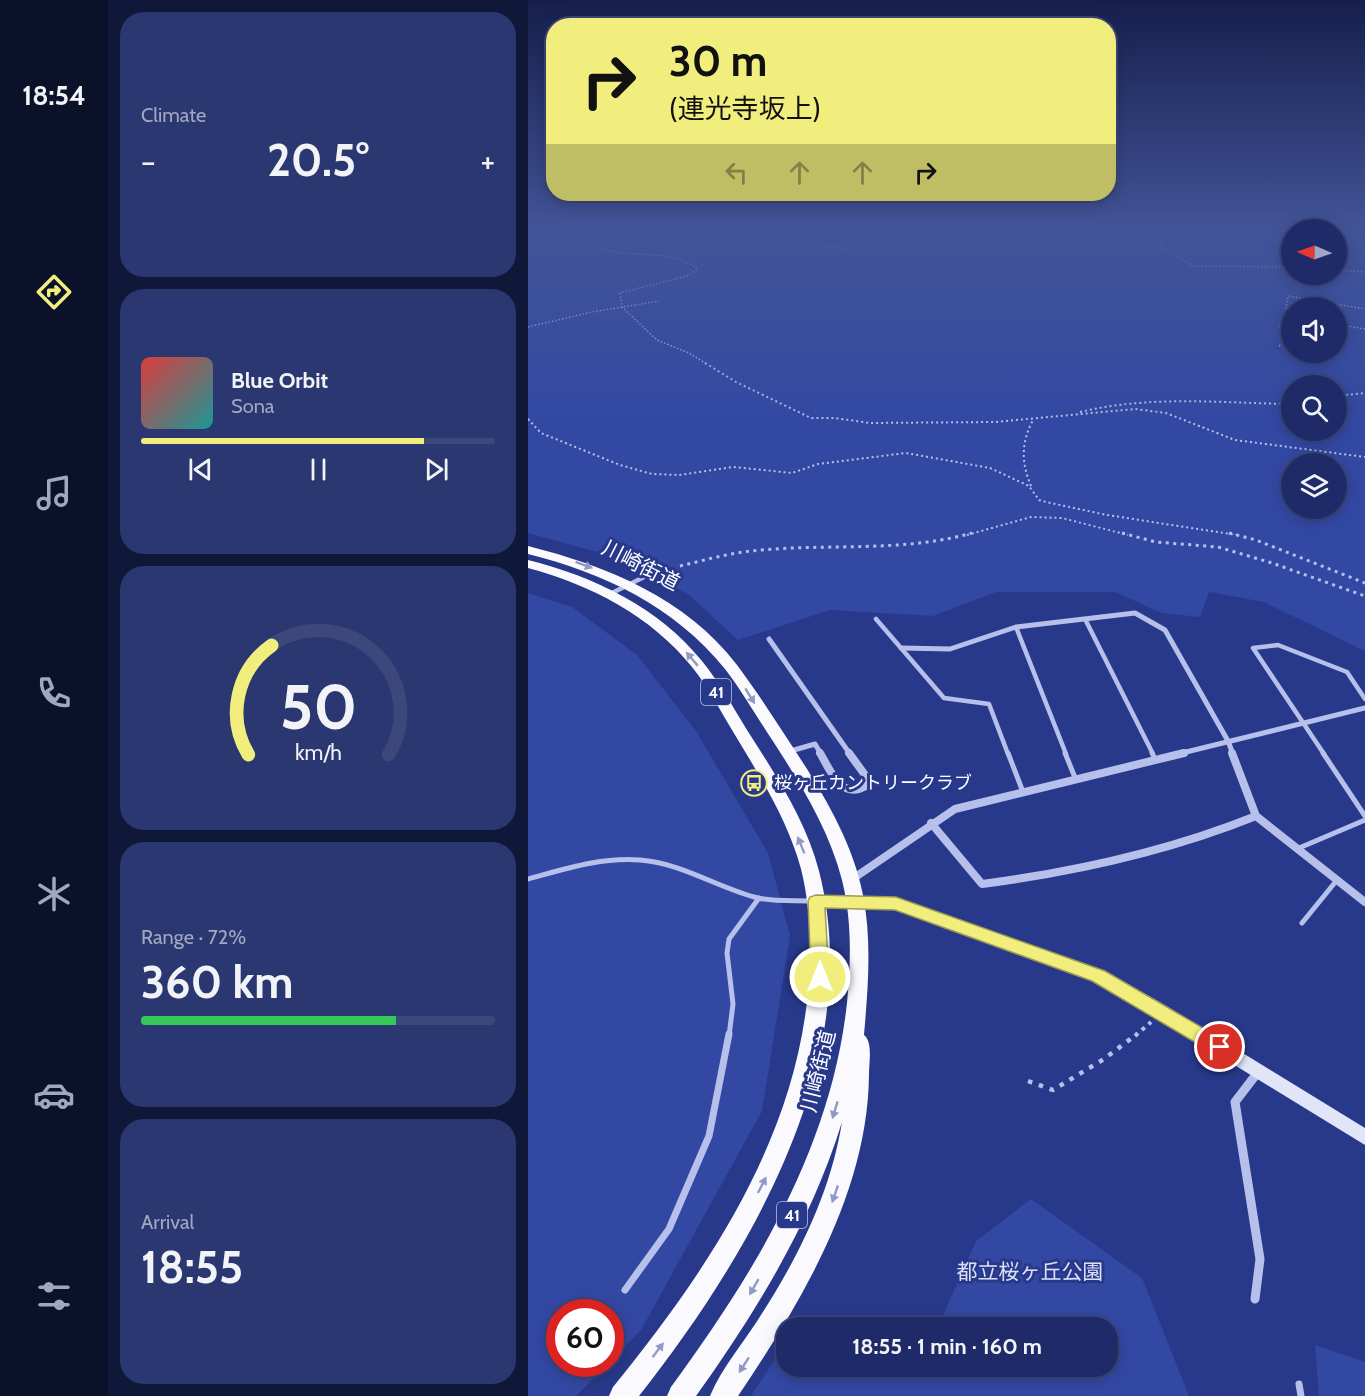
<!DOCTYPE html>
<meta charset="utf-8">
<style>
:root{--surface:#1e2b68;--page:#2b3771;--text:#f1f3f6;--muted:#a1a7c0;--line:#3c477c;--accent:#f1ee7d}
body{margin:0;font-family:Cabin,"Noto Sans JP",sans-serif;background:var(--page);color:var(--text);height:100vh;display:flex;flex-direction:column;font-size:22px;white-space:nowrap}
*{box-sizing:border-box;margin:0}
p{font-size:20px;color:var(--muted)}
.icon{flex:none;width:33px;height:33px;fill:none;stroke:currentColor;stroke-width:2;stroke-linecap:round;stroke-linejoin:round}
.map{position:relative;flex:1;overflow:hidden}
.side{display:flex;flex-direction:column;gap:12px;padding:12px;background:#101839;width:420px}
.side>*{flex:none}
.top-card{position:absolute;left:18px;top:18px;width:570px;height:183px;border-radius:24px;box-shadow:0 3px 15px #0003,0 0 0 2px var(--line);background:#f1ee7d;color:#111;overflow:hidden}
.needle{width:39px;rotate:272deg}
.fabs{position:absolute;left:753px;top:219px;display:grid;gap:12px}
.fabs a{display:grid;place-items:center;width:66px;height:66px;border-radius:50%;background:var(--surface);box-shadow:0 3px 15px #0003,0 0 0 2px var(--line);font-size:30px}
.speed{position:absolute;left:18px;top:1299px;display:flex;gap:12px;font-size:30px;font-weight:700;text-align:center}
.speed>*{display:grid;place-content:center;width:78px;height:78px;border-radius:50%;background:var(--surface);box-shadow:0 3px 15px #0003,0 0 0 2px var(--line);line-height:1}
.speed .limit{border:9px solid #d22;background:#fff;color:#111}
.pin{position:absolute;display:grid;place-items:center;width:51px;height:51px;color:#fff;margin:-26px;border:3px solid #fff;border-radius:50%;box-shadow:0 2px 6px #0007}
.me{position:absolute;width:66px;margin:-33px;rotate:0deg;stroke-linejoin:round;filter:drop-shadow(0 0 4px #0008)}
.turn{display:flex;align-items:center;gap:21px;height:126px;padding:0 24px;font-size:27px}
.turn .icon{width:78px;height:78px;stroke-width:2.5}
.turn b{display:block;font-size:42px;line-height:51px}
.lanes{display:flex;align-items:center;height:57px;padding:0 24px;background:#0003;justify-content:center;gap:30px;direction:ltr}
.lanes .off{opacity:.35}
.big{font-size:45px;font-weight:800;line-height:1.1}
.side .card{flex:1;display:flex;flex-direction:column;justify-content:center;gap:9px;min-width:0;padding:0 21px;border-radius:24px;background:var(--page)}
.side .dial{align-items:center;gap:0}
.dial svg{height:156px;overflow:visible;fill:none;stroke:var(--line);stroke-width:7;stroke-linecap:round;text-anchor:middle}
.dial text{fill:var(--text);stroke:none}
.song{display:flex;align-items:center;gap:18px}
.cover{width:72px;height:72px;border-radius:9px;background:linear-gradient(135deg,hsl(0 70% 55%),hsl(180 70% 35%))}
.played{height:6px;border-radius:3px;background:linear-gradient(90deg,var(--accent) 80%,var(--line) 80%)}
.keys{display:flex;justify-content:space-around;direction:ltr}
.heat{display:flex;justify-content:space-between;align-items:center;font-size:33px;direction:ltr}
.charge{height:9px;border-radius:4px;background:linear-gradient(90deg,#34c759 72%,var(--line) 0)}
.trip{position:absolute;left:248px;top:1317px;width:342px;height:60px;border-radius:24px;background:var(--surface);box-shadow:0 3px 15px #0003,0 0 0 2px var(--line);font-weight:800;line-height:60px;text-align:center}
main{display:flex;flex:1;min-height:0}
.tab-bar{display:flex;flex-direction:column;width:108px;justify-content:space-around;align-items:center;background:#0c112a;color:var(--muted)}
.tab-bar .icon{width:42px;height:42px}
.tab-bar .selected{color:var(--accent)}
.tab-bar b{font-size:27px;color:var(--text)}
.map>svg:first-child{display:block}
.green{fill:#3348a3;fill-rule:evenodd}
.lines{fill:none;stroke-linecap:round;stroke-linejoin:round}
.path-far4{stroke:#b6c0ea;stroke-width:1.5;stroke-dasharray:1.5 2;stroke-linecap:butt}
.path-far3{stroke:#b6c0ea;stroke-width:2;stroke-dasharray:2 3;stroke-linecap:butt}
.path-far2{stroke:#b6c0ea;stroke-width:3;stroke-dasharray:3 4.5;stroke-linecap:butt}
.path-far1{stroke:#b6c0ea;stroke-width:4;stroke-dasharray:4 5;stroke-linecap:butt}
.path{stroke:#b6c0ea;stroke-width:4.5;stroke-dasharray:4.5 7;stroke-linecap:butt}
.lane-far2{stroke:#b6c0ea;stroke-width:4.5}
.lane-far1{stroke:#b6c0ea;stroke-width:5}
.lane{stroke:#b6c0ea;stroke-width:7}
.street-far2{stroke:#b6c0ea;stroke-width:5}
.street-far1{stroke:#b6c0ea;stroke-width:8}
.street{stroke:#b6c0ea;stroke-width:9}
.secondary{fill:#e1e5f8;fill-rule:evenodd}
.primary{fill:#fafafe;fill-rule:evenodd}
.oneway{fill:#919ac4}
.route{fill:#f1ee7d;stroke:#9d9b51;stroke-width:1.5}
.labels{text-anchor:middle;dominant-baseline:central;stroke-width:6;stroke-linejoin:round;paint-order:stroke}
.shield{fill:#28398b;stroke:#bec4dc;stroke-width:1.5}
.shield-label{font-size:16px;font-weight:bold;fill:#fff}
.poi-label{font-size:18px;fill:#fff;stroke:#28398b;text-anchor:start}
.near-street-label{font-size:21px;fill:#fff;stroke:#28398b}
.near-park-label{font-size:21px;fill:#dbe0f8;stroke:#28398b}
</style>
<main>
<nav class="tab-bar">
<b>18:54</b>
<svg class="icon selected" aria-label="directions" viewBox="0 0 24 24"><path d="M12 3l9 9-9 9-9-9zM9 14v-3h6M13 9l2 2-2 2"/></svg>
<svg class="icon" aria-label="music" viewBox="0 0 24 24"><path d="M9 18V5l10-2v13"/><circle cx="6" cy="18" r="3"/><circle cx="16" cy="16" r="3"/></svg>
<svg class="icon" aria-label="phone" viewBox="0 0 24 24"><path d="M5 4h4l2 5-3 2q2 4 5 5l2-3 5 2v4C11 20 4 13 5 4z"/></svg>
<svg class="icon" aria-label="climate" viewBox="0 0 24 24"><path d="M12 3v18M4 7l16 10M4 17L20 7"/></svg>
<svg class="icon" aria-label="car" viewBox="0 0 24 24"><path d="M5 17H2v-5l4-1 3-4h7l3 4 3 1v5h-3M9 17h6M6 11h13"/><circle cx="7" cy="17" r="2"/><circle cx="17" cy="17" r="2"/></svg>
<svg class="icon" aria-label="filters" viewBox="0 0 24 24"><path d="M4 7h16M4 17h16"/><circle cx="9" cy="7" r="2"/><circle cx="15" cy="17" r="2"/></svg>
</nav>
<section class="side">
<div class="card"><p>Climate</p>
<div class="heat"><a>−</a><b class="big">20.5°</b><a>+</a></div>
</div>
<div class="card">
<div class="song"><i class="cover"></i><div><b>Blue Orbit</b><p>Sona</p></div></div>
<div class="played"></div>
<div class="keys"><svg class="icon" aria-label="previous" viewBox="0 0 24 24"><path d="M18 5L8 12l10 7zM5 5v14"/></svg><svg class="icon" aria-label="pause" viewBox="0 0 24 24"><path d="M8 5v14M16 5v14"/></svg><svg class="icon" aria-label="next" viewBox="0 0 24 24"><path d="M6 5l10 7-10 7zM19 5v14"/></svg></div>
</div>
<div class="card dial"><svg viewBox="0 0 100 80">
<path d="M14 69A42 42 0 1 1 86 69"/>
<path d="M14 69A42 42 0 0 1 26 13" stroke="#f1ee7d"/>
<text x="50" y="56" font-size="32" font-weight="700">50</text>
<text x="50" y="72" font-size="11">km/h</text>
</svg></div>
<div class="card"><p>Range · 72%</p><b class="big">360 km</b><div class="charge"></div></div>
<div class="card"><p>Arrival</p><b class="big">18:55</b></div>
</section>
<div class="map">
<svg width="837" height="1396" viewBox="0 0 837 1396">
<rect width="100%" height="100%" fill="#28398b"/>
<path class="green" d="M0,230H763L764,274H808L809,230H837V651L736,602L681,592L672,617L634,613L587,592H468L405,616L302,610L210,640L161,595L102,561L0,533ZM764,308H808V352H764ZM764,386H808V430H764ZM764,464H808V508H764Z
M0,593L44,607L109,655L168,731L240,853L262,936L234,1111L113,1330L83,1361L82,1312H32V1364H80L48,1396H0Z
M503,1199L614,1278L661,1396H223L258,1342V1366H579V1328L410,1327L448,1241Z
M787,1345L837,1362V1396H791Z"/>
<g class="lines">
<path class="path-far4" d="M64,230C65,241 68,245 78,250C108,258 144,249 170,269L159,276L92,293L94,307L129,340L161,353L179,364
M241,230H255
M275,230C298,244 323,241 347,230
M638,230L633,246L665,266L764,267
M245,232L326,252
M808,234L837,237
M808,270L837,272
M808,324L837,329
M0,327L64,312L131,301
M751,327L764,324
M751,346L756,343L751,326L757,315L760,296L837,309"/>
<path class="path-far3" d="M177,363L208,382L283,418H307L342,423L467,422L607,409L638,413L707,440L837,457
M808,396L837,393
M552,412C624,395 691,403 764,404
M0,419L13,433L92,465L124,474L151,475L205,467L264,473L290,464L378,453L462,468L501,486L511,500L518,502L579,515L709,535
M503,486C493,462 493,443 505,420
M439,535L503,517L534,518L600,535"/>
<path class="path-far2" d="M594,533L628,542L690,547L744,563L837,596
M701,533L728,540L837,583
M152,566C173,561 194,555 215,552C291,542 370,554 444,533"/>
<path class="path-far1" d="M607,1036L623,1022"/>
<path class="path" d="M500,1081L525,1090L576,1059L609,1034"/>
<path class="lane-far2" d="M82,594L120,575L135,574
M348,619L416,698L461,704L480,754
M557,619L625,754
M488,627L538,754
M796,754L725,648L750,645L819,672L837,699"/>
<path class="lane-far1" d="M480,753L495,792
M537,753L548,780
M624,753L627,759
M795,753L837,816
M771,848L837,820
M0,879C37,869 73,857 112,860C154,863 190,888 230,898C247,902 268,900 285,901
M774,923L809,880
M201,1036L205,1004L199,953L201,939L231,898"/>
<path class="lane" d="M97,1290L141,1229L181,1136L201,1034
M771,1384L773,1396"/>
<path class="street-far2" d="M241,639L322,754
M373,648L422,649L488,627L607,613L637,630L700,741L705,754
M259,752L287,744L293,754
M650,754L837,708"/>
<path class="street-far1" d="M292,753C303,771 312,800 338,786L337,775L321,753
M704,753L728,816L837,902
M403,823L454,884C546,872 641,851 728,816
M323,880L427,809L656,753"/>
<path class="street" d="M727,1299L732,1259L707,1102L730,1072"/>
<path class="secondary" d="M288,896L367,898L576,972L630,1001L837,1128V1145L618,1011L564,980L366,908L283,905L281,901L283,897Z"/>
<path class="primary" d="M0,546C79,566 158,598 209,665C230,693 249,723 268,752C296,795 325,843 335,895C344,941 340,988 336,1035C345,1042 341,1062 341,1074C340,1192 274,1301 210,1396H182C194,1367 217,1341 233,1315C271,1256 303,1191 314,1122C283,1222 229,1311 168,1396H139L143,1387C228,1271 303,1148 319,1003C323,962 324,920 314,880C300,825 267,775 237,729C224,709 211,687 197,669C146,606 76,573 0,554Z
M0,560C67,577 130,607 174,661C191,682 205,707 219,730C247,774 278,820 291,871C339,1058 222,1255 111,1396H81L85,1387C181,1269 271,1135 281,979C283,943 282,904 273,869C260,821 233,778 207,735C193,712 181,688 164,667C123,616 63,585 0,568Z"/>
</g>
<defs><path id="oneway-solid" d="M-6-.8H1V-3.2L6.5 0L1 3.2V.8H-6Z" transform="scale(1.5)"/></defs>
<g class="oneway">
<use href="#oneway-solid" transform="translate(56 565) rotate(20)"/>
<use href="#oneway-solid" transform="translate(164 659) rotate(-130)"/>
<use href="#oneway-solid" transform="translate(222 696) rotate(59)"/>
<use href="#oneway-solid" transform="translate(273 845) rotate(-112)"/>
<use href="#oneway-solid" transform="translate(307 1110) rotate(107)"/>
<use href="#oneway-solid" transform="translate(234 1185) rotate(-63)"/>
<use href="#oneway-solid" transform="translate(307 1194) rotate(109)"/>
<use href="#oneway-solid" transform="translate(226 1287) rotate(120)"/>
<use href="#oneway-solid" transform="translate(130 1350) rotate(-53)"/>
<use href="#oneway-solid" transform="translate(216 1365) rotate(123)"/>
</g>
<linearGradient id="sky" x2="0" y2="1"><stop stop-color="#161f4c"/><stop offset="0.54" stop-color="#425498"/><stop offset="1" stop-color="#425498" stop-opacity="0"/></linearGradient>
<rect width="837" height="426" fill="url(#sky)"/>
<path class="route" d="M288,895L368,897L577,971L699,1042L701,1047L699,1053L692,1055L685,1053L564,981L367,910L297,908L301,977L298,982L292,984L286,982L283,977L280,901L282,897Z"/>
<defs>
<g id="bus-ring" transform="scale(1.35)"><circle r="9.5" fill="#28398b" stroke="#f1ee7d" stroke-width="1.5"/><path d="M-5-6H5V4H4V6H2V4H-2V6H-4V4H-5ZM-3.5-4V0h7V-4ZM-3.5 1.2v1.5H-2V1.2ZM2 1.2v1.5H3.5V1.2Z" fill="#f1ee7d"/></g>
</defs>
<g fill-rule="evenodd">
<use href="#bus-ring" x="226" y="783"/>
</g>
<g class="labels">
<g class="shield">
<rect x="173" y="679" width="30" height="26" rx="4.5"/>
<rect x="249" y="1202" width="30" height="26" rx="4.5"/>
</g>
<g class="shield-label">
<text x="188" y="692">41</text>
<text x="264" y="1215">41</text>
</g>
<g class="poi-label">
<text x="246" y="783">桜ヶ丘カントリークラブ</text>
</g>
<g class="near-street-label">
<text transform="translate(113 565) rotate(27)">川崎街道</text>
<text transform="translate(290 1071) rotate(-76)">川崎街道</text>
</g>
<g class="near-park-label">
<text x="502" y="1271">都立桜ヶ丘公園</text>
</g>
</g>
</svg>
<div class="fabs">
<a><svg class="needle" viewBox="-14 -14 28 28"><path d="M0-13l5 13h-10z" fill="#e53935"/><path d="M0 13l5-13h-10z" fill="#a1a7c0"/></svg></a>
<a><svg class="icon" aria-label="sound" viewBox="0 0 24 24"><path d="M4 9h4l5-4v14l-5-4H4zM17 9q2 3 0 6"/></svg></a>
<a><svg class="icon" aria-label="search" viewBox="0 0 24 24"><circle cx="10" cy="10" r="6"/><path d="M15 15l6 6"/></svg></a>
<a><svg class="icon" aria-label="layers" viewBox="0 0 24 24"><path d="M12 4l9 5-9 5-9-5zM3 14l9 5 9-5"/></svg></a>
</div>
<div class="speed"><div class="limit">60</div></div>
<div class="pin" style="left:692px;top:1047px;background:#d93025"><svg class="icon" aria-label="arrive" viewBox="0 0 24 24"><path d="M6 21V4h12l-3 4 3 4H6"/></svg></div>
<svg class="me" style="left:292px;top:977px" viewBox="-20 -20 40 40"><circle r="17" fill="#f1ee7d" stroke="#fff" stroke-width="3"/><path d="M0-11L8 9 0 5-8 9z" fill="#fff"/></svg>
<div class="trip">18:55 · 1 min · 160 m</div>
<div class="top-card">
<div class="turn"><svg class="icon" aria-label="right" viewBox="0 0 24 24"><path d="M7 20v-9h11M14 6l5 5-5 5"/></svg><div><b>30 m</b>(連光寺坂上)</div></div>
<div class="lanes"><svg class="icon off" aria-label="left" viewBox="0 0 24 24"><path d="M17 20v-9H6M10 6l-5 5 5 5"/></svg><svg class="icon off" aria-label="ahead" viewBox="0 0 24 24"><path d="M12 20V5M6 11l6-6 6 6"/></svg><svg class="icon off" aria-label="ahead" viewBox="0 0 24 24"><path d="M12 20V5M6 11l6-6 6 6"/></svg><svg class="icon" aria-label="right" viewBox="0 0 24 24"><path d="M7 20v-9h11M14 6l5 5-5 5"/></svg></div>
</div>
</div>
</main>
